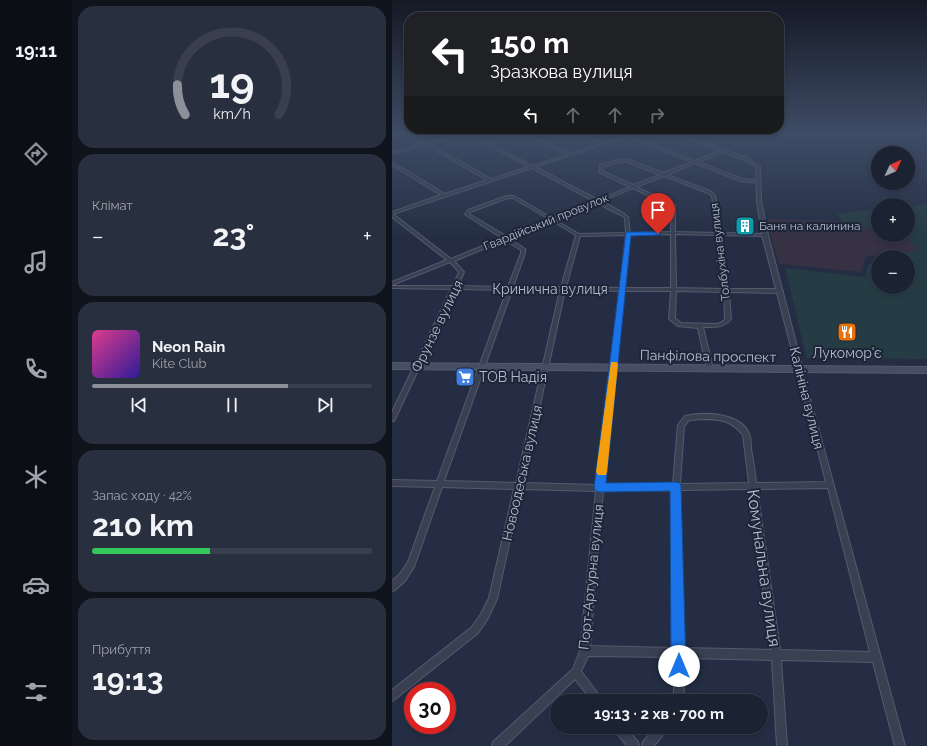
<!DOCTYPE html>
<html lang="uk">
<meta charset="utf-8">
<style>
:root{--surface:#1b2232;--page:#282f3e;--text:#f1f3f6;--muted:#a0a4ac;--line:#393f4d;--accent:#8c9099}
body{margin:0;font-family:Raleway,sans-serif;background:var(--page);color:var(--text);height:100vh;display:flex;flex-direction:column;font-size:15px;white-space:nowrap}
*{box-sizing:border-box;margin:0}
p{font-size:13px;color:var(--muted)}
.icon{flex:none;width:22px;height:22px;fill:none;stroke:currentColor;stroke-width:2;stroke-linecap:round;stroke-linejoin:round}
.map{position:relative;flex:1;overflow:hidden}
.sheet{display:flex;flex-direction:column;gap:6px;padding:6px;background:#0f131c;width:320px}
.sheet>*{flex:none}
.banner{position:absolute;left:12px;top:12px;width:380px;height:122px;border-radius:16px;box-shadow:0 2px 6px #0003,0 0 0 1px var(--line);background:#202124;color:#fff;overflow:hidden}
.needle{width:26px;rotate:46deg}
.controls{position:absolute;left:479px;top:146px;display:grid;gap:8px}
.controls a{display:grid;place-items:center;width:44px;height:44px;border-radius:50%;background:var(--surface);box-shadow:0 2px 6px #0003,0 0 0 1px var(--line);font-size:20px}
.speed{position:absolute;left:12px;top:682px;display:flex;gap:8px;font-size:20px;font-weight:700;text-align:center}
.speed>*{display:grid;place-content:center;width:52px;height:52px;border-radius:50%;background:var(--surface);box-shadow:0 2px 6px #0003,0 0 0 1px var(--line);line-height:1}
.speed .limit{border:6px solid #d22;background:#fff;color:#111}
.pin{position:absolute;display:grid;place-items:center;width:34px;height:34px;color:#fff;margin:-41px -17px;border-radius:50% 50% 50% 0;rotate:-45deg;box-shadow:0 0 4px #0007}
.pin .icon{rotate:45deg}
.me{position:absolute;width:44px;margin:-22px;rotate:0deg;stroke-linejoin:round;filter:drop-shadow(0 0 3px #0008)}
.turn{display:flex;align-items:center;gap:14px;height:84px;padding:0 20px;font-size:18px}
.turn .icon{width:52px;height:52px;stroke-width:2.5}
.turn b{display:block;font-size:28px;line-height:34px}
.lanes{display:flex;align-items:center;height:38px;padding:0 20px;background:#0003;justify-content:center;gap:20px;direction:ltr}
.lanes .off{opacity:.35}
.big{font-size:30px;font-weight:700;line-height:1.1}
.sheet .tile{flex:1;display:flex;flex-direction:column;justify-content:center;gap:6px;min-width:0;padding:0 14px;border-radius:16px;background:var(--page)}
.sheet .dial{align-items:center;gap:0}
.dial svg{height:104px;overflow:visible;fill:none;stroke:var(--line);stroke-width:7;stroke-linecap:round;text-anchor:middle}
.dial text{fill:var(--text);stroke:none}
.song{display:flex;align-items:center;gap:12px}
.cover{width:48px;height:48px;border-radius:6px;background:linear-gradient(135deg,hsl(330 70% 55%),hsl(250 70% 35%))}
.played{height:4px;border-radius:2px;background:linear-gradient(90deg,var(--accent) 70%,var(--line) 70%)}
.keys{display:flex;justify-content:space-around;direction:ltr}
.heat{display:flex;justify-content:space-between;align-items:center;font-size:22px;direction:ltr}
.charge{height:6px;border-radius:3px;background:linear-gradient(90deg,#34c759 42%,var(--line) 0)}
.trip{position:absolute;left:158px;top:694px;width:218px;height:40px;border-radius:20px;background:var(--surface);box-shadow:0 2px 6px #0003,0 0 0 1px var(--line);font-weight:700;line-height:40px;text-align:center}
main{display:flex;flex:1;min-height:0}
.dock{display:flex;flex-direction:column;width:72px;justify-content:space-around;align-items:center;background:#0b0e14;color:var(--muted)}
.dock .icon{width:28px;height:28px}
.dock .on{color:var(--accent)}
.dock b{font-size:18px;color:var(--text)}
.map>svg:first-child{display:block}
.medical{fill:#363143}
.green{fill:#263c44}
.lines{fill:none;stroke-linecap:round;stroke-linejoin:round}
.minor-casing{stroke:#535b6d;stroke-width:2}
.tertiary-casing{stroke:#535b6d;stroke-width:2}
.secondary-casing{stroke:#535b6d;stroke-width:2}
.minor{fill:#384052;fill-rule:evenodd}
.tertiary{fill:#384052;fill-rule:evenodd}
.secondary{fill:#464e66;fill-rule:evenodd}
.route{fill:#1a73e8;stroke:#114b97}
.slow{fill:#f59e0b}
.labels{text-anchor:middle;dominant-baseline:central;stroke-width:4;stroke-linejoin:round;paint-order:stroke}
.far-street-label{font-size:12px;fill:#b5bbcc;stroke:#1d2538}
.far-poi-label{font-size:12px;fill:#b5bbcc;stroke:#1d2538;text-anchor:start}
.street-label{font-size:14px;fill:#b5bbcc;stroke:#1d2538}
.poi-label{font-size:14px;fill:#b5bbcc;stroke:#1d2538}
.near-street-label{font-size:17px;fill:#b5bbcc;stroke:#1d2538}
</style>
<main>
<nav class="dock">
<b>19:11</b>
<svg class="icon on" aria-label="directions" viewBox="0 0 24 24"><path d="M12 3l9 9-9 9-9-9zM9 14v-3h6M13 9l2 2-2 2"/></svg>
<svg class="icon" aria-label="music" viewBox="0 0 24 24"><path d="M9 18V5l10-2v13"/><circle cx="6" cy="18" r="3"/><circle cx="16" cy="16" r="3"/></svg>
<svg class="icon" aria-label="phone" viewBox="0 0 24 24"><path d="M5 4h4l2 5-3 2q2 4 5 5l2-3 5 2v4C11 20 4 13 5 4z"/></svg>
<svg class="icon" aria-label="climate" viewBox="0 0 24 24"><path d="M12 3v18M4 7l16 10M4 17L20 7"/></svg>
<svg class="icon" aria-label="car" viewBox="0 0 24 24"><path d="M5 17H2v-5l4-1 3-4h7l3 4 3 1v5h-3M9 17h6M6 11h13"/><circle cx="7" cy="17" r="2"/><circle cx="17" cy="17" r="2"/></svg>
<svg class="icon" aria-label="filters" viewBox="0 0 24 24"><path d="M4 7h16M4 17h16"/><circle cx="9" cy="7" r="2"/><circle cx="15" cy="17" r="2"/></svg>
</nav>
<section class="sheet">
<div class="tile dial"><svg viewBox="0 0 100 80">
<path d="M14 69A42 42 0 1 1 86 69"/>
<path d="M14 69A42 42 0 0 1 8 46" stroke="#8c9099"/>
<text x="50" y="56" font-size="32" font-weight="700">19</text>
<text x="50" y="72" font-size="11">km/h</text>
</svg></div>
<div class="tile"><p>Клімат</p>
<div class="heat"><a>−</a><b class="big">23°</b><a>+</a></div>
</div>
<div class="tile">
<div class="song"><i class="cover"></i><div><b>Neon Rain</b><p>Kite Club</p></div></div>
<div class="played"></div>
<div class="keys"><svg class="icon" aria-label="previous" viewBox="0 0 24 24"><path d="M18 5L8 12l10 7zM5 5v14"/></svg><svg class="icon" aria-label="pause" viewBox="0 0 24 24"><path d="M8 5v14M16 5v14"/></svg><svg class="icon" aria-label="next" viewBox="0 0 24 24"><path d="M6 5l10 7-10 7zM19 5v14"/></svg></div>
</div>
<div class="tile"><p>Запас ходу · 42%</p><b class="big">210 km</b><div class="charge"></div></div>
<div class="tile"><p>Прибуття</p><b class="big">19:13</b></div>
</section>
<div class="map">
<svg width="535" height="746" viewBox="0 0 535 746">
<rect width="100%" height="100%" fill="#242d43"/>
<path class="medical" d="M377,219L486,222V235H516L530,256H474L469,272L387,264L374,221Z"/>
<path class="green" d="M535,203V359L415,358L393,268L473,277L476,265L486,262V287H516V257H502L524,249L515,236L512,235H516V207L525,206Z
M486,209V229L458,227L443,214Z"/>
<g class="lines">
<g class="minor-casing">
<path id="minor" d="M17,134H21L35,142L63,134H69L37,144L99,179L137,167L76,134H80L140,166L175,155L133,134H137L178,154L208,144L187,134H191L211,143L237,134H242L239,136L303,161L329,150H331V152L306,162L350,179L368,181V183H367L348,181L303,163L275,175L318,191L323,195L329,233L373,234L375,235L373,236L329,235L336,289H388L391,291L388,293L337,292L339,319C332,328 322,327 311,327L321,369L318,371L315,369L306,328L286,326L277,319L279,291H232L212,485L281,484L286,425L293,416C311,412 349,412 357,434C359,438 359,444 359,449C361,460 363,472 364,483L434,482L405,370L406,369H410L513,746H503L481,662L389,660L395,746H385L380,660L292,658V691L289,701H279L282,691V657L196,656L189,671L209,698L211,701H200L183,679L113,746H100L101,742L181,669L188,651L204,491L129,489L105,599L95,620L86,633L3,699L0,701V690L80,627L89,614L97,598L122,489L50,487L22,567L13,581L3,590L0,591V581L7,575L16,562L43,487L0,486V480L45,481L115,290L64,289L3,419L2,421H0V412L59,289L0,288V286H61L67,272L58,262L0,285V282L55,260L0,217V212L49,195L0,165V162L53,194L95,180L34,145L0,154V152L31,143ZM235,137L300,162L271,173L237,160L230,159L208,165L207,172L238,187L206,200L143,167ZM230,161L235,162L268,175L241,185L210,171L211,167ZM140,168L202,201L160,218L122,196H115L76,210L73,214L74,215L110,238L59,259L1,214ZM272,176L316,193L320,196L325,233L283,232V205L244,187ZM241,188L280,207L279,232L238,233L236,217L231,213L209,201ZM116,198H121L157,219L114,236L77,214L78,212ZM205,203L229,215L233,218L234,233L187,234L163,220ZM160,221L184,235L169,287H121L133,253V249L117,238ZM279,234V288H233L238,235ZM283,234L325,235L331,289L284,288ZM234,235L228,288L174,287L188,236ZM113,240L129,250V253L116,287L66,286L72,272L62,261ZM120,290H168L124,483L52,481ZM173,290L227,291L205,485L131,483ZM284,291L332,292L333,319L329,323L324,324L289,323L283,318ZM312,419C329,419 340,421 351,435L357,483L288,484L292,426L297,420ZM436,488L478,652L388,650L365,489ZM358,489L379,650L292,648L288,490ZM280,490L282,648L198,646L211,491Z
M222,727H233L246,742L247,746H235L223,731Z
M264,727H275L274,731L262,746H250L251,742Z"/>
</g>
<g class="tertiary-casing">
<path id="tertiary" d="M284,134H290L357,159L368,167L369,201L376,235L411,370L410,372H406L405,370L370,235L365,201L364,167L355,161Z"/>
</g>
<g class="secondary-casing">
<path id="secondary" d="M0,363L535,367V373L0,369Z"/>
</g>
<use href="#minor" class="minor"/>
<use href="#tertiary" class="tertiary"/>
<use href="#secondary" class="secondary"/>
</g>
<linearGradient id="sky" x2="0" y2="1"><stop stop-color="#141925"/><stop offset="0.56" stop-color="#3f4c66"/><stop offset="1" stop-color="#3f4c66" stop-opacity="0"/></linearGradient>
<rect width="535" height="239" fill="url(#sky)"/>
<path class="route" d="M234,232H266L269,234L266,235L239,236L214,483L284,482L288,483L289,486L294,666L292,671L287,673L282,671L279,666L278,491L208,492L204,491L202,488Z"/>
<path class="slow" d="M219,362H225L226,365L215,472L214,475H206L204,472Z"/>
<defs>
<g id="building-square" transform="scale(1)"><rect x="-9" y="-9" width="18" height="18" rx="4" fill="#0f9aa8" stroke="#1d2538"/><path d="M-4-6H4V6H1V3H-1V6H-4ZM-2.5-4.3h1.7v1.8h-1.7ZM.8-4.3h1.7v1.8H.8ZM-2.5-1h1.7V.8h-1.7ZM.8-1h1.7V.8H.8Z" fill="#fff"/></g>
<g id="restaurant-square" transform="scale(1)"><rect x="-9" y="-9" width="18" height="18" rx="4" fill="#e8710a" stroke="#1d2538"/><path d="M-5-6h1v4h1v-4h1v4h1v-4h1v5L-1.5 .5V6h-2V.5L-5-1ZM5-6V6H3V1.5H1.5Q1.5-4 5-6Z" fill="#fff"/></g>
<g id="supermarket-square" transform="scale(1)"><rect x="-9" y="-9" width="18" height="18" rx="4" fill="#3f7fe0" stroke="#1d2538"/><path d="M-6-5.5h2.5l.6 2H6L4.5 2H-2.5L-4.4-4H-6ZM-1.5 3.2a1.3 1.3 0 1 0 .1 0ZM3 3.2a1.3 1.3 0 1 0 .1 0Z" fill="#fff"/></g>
</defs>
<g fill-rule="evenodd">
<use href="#building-square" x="353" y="226"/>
<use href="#restaurant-square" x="455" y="332"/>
<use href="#supermarket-square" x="73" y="377"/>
</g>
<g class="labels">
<g class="far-street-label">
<text transform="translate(154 222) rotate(-22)">Гвардійський провулок</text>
<text transform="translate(328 252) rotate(-97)">Толбухіна вулиця</text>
</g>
<g class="far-poi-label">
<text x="367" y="226">Баня на калинина</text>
</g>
<g class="street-label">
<text x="158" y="289">Кринична вулиця</text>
<text transform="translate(45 326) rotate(-64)">Фрунзе вулиця</text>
<text transform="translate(316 356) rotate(1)">Панфілова проспект</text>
<text transform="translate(415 398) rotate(76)">Калініна вулиця</text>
<text transform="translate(130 473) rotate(-77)">Новоодеська вулиця</text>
<text transform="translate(199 577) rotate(-84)">Порт-Артурна вулиця</text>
</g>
<g class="poi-label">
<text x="455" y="353">Лукомор'є</text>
<text x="87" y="377" text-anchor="start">ТОВ Надія</text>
</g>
<g class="near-street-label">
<text transform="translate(372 568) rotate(82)">Комунальна вулиця</text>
</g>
</g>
</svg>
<div class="controls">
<a><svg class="needle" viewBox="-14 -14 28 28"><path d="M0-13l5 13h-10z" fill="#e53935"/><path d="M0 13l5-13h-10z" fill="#a0a4ac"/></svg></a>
<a>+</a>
<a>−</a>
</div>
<div class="speed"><div class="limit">30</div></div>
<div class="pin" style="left:266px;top:234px;background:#d93025"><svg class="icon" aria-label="arrive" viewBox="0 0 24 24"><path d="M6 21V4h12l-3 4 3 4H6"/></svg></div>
<svg class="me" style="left:287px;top:666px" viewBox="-20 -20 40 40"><circle r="19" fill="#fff"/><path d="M0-13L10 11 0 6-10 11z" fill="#1a73e8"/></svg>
<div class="trip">19:13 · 2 хв · 700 m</div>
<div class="banner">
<div class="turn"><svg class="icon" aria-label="left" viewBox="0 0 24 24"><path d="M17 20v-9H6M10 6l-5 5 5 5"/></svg><div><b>150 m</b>Зразкова вулиця</div></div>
<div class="lanes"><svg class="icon" aria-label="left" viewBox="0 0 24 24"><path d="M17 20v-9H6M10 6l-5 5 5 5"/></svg><svg class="icon off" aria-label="ahead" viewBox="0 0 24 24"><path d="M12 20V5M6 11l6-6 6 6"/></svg><svg class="icon off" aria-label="ahead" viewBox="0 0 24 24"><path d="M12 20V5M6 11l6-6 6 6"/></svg><svg class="icon off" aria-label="right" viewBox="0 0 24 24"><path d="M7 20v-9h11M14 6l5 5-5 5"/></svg></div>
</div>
</div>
</main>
